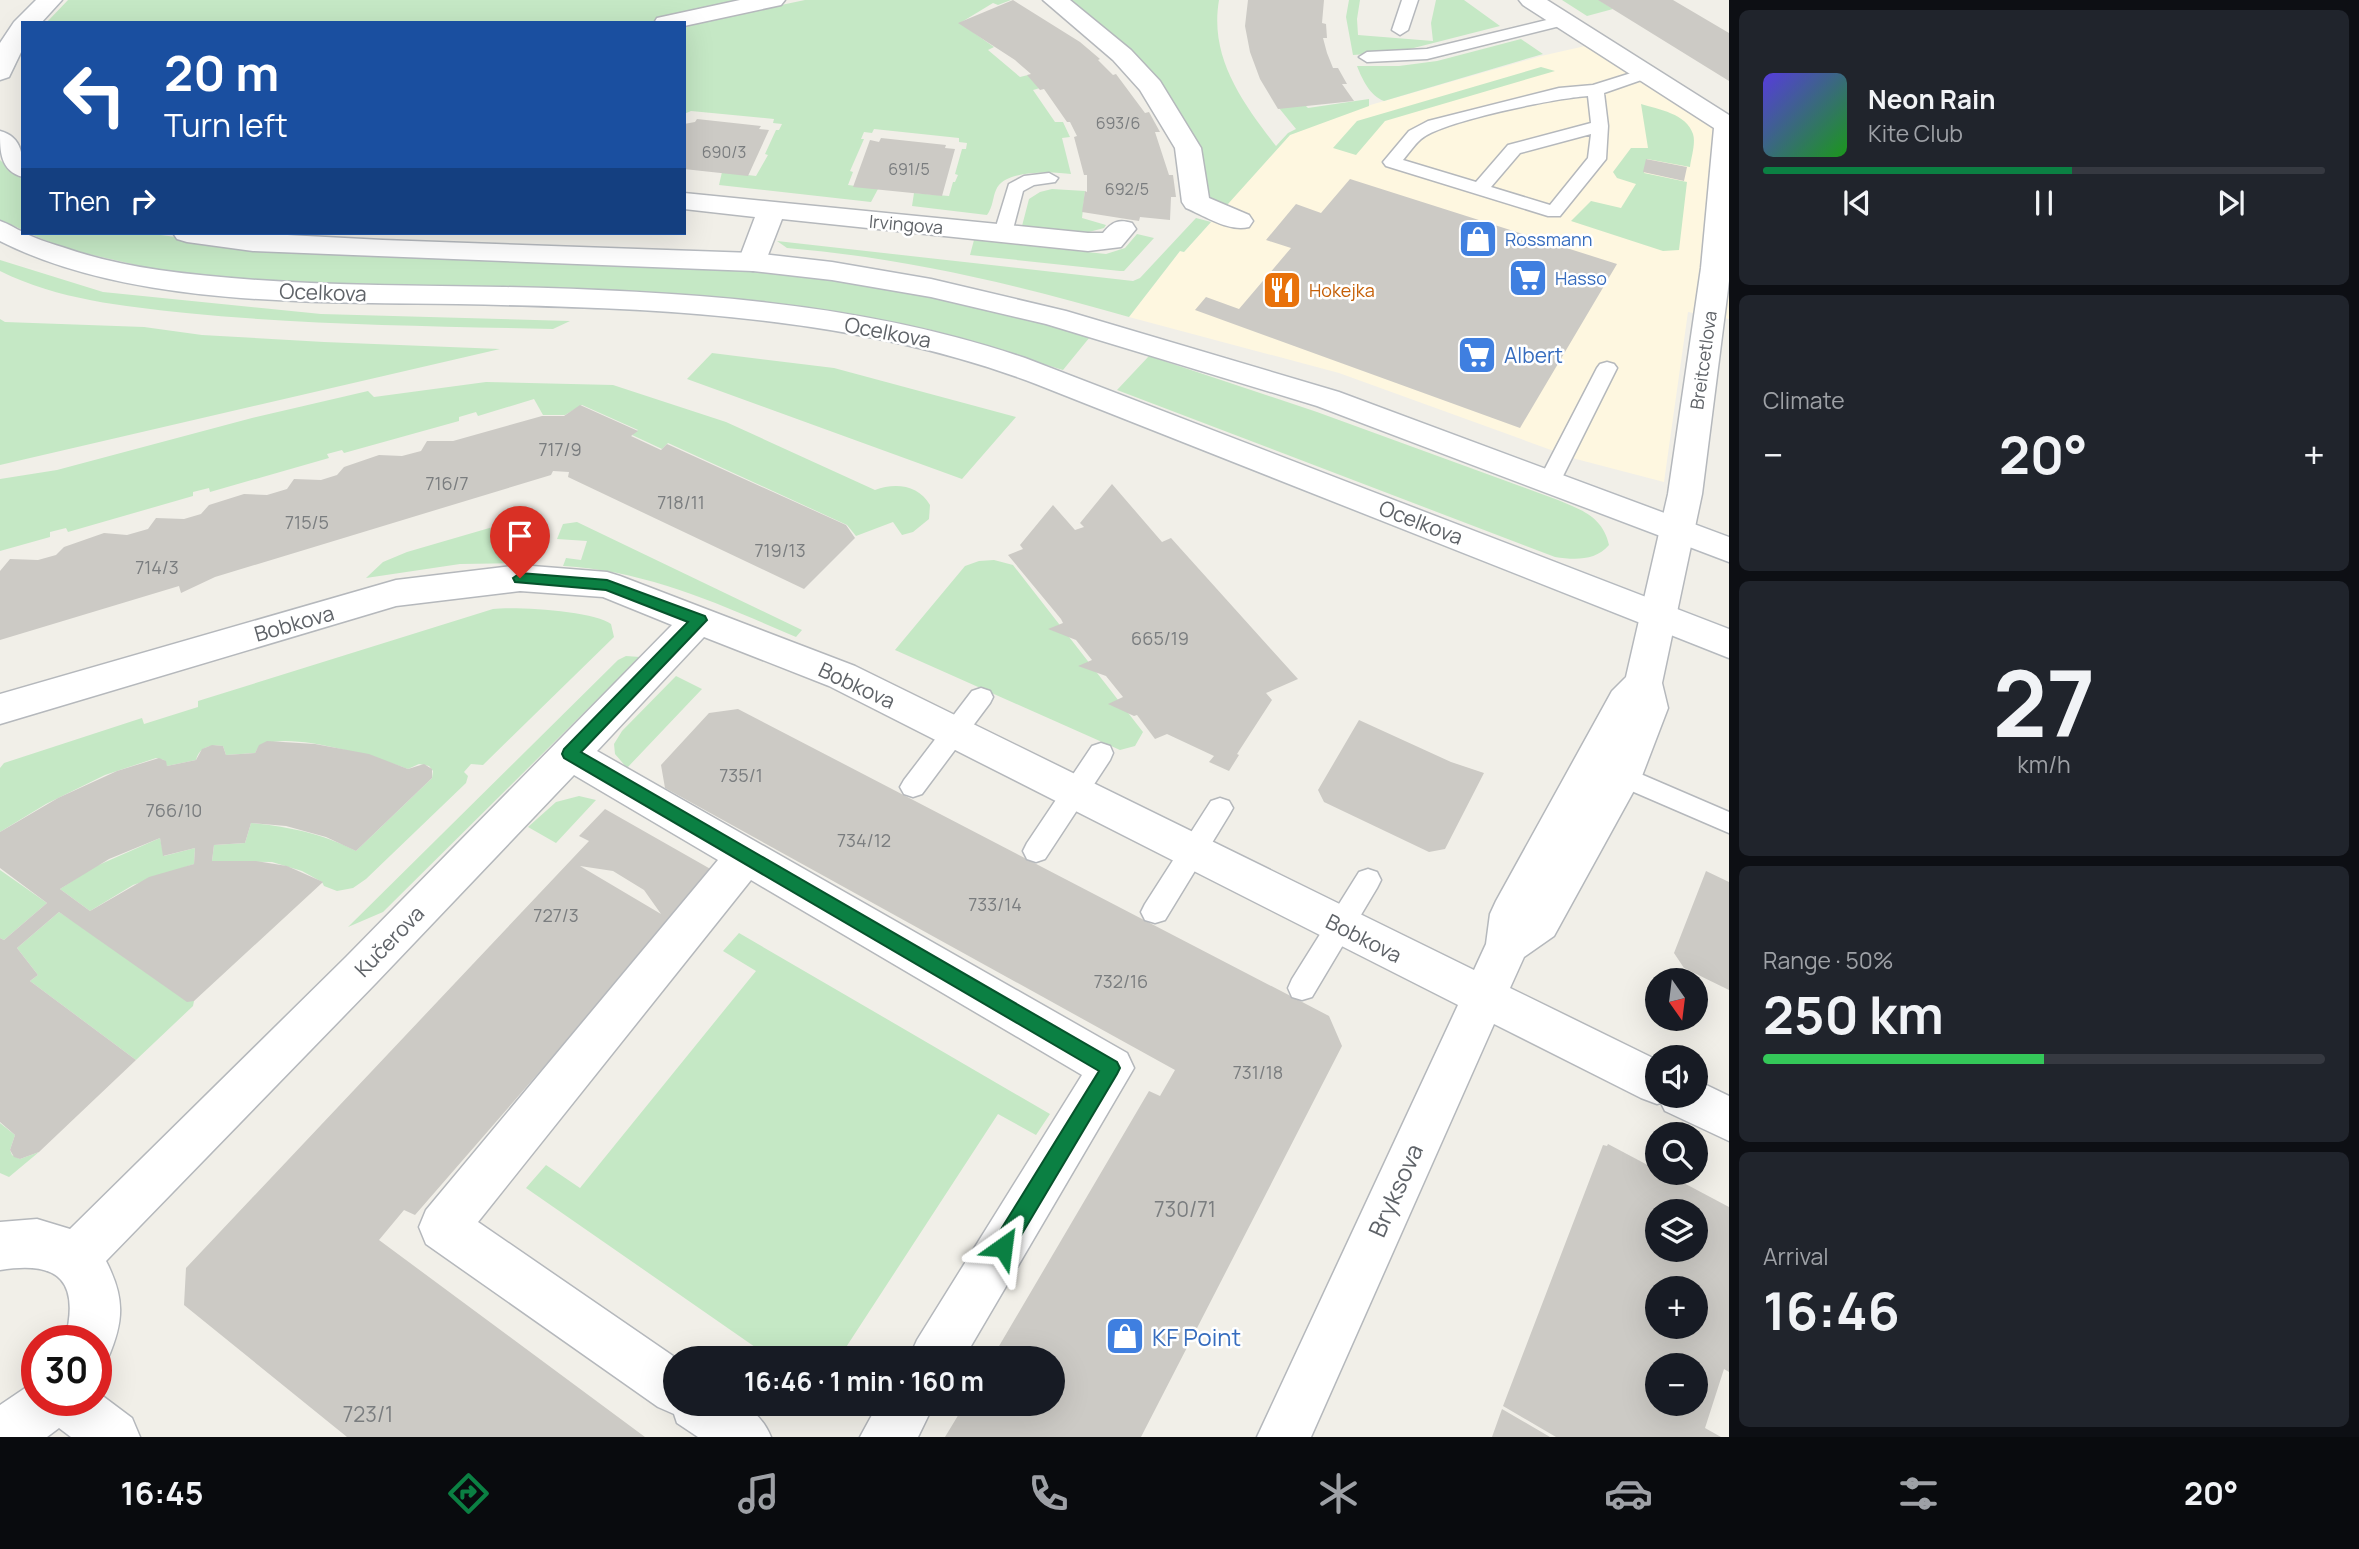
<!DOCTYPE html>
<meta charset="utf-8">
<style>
:root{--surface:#171b24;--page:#20242c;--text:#f1f3f6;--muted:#9ea1a6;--line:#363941;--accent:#0b8043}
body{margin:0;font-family:Manrope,sans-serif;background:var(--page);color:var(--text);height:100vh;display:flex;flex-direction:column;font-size:26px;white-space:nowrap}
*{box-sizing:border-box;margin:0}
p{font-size:23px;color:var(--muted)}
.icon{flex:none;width:38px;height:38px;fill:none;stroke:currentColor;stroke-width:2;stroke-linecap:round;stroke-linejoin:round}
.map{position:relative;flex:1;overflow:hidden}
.panel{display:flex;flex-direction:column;gap:10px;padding:10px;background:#0d0f14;width:630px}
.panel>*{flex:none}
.guide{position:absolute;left:21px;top:21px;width:665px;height:214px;border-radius:0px;box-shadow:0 7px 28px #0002;background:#1a4fa0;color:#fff;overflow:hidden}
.needle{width:46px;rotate:166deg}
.controls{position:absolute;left:1645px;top:968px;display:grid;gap:14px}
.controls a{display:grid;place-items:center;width:63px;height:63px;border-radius:50%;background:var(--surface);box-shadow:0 7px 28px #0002;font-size:35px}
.speed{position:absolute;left:21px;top:1325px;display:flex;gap:14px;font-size:35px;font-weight:700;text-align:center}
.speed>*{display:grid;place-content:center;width:91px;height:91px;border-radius:50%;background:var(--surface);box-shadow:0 7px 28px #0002;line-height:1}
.speed .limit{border:10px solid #d22;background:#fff;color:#111}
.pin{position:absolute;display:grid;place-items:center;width:60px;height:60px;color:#fff;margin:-72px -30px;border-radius:50% 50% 50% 0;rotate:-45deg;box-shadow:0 0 7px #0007}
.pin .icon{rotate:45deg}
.me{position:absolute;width:77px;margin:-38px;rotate:31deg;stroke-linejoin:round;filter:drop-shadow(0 0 5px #0008)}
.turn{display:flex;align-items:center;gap:24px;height:147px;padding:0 28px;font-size:32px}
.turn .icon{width:91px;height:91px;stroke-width:2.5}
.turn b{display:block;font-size:49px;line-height:60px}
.then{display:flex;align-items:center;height:66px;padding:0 28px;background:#0003;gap:14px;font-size:26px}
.big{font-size:52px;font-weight:700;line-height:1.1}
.panel .widget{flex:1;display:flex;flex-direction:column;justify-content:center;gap:10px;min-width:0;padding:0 24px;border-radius:10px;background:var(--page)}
.panel .dial{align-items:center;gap:0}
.dial b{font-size:91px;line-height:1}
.song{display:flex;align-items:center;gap:21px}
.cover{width:84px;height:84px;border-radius:10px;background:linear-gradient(135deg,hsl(250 70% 55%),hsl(120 70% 35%))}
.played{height:7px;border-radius:4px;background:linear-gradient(90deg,var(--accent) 55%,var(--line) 55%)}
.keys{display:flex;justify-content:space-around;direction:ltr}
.heat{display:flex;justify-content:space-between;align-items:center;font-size:38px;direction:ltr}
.charge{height:10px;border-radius:5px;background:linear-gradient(90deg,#34c759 50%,var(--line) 0)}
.trip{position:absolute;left:663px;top:1346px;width:402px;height:70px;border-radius:35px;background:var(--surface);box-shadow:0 7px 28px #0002;font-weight:700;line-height:70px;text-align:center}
.tabs{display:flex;height:112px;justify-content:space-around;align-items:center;background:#090b0e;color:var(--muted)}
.tabs .icon{width:49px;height:49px}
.tabs .on{color:var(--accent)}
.tabs b{font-size:32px;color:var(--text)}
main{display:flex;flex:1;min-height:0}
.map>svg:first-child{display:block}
.commercial{fill:#fef7e0}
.green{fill:#c5e8c5}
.building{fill:#cccac5;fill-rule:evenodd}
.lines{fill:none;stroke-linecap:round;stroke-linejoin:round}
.lane-casing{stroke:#b5b8bc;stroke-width:3}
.street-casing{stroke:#b5b8bc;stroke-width:3}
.secondary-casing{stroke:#b6babf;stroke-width:3}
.lane{fill:#fff;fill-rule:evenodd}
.street{fill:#fff;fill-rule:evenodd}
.secondary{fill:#fff;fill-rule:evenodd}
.route{fill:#0b8043;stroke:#07532c;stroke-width:2}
.labels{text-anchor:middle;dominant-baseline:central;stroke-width:5;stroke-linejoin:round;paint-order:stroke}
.far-number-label{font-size:16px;fill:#7a7d7f}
.far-street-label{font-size:18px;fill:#5f6368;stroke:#fff}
.far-shop-label{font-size:18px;fill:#366cbe;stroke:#fff;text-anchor:start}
.far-food-label{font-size:18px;fill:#c56008;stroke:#fff;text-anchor:start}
.number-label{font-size:18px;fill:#7a7d7f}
.street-label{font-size:21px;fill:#5f6368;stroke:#fff}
.shop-label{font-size:21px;fill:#366cbe;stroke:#fff;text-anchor:start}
.near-number-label{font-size:21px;fill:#7a7d7f}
.near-street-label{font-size:24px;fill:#5f6368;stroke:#fff}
.near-shop-label{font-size:24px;fill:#366cbe;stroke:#fff;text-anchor:start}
</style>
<main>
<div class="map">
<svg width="1729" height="1437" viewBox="0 0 1729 1437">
<rect width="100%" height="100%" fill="#f1efe8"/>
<path class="commercial" d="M1603,42L1729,124V319L1688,312L1664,482L1576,459L1339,373L1129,317L1180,251L1184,252L1290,135L1346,112L1541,56Z"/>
<path class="green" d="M68,0H746L645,23H46Z
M805,0H1011L998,5L993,3L960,23L994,47L988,50L1020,77L1028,75L1040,88L1033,90L1055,122H1063L1070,137L1062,138L1071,174C1052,172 1004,169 996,190C993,196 993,207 987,215L912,206L914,193L949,196L953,182H955L958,175L955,174L962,149H966L967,143L959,142V138L874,129L872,133L864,132L861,139H864L850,171L853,172L848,185L878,189L871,202L719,185L722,172L756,176L768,155L765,154L776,130H779L782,124L773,123L774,119L691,111L684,114V25Z
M1070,0H1219C1209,58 1243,103 1276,146L1288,133L1296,129L1279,108L1305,105L1308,108L1369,99V106L1290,135L1219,214L1207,210L1192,140Z
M1349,0H1360L1357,19L1358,35L1433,41L1431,23L1436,0H1464L1500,26L1398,52L1353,55L1346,17Z
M1562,0H1599L1613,9L1587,16Z
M1521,39L1543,54L1384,101C1370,96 1362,79 1357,66H1399L1437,61Z
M1541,67L1555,71L1385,121L1356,155L1333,148L1357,121Z
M1641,104C1658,109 1687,114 1693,134C1696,143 1691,158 1690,167L1647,159L1644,173L1687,182L1679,250L1663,251L1571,221L1591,201L1621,208L1636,184L1617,178L1613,172L1631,148H1648Z
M0,160L23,180V230L0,220Z
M1052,189L1085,191L1082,218L1106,225L1104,228L1085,233L1022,226L1029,199L1040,192Z
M1196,218L1211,222L1184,252L1180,251L1129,317C1014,284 906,258 787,248L777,241L1133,281L1140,278Z
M28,233H145L246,246L711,265L879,284L1094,332L1063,370L928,329L730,300L410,290L185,276L66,249Z
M1137,234L1154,238L1124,271H1120L970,255L974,240L1106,254L1125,248Z
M0,260L103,292L321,314L570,321L553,329C430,326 308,325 186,313C123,306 58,300 0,271Z
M0,319L5,322L144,327L202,335L324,342L500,349L0,465Z
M712,353L834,368L1016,417L962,479L687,379Z
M1149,356L1317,412L1558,500C1582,510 1603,517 1609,545C1595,561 1575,560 1555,557L1117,390Z
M486,382L613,385L726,422L875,490C895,482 919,485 930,505L929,519L913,532L902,535L893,522L856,536L847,525L668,443L662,449L632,435L638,430L582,405L565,415H543L534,399L478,416L476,412L459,417V421L344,453L342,450L327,454L329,458L210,492L209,488L193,492V496L68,532L66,528L50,532V537L0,551V479L57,470L252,418L368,391L374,397Z
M520,519L527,520L532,527L521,563L460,564L366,578L383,562L407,552Z
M577,522L802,630L796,637C719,604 648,571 563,566L566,558L581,560L587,541L557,539L563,524Z
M994,560L1013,565L1143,732L1135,746L1120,750L895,650L965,566L979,561Z
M493,609C514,606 596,611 611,624L614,637L483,765L471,764L464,772L468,776L466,783L366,879L353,888L337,891L324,886L322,882L302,871L272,862L212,861L214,845L245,843L251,823C289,827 321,833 356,851L432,778L433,771L429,766L419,764L408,769C384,760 267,722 255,753L226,755L223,746C211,744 199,747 196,760L167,766L164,760L156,758L105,775L46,804L0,832V768L4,763L142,718L144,724L198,707V701Z
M626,656L640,657L383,912L348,927L618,660Z
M676,676L702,689L627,768L615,754L614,744L622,731Z
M579,796L596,800L556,843L528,827L556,802Z
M160,838L164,856L195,848L194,864L133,885L90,911L60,889L94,867Z
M0,870L47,903L4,940L0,938Z
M59,912L194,1001L193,1006L136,1060L30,981L38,975L17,948Z
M739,933L1050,1114L1036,1135L998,1114L839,1358H771L526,1188L546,1165L580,1188L756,971L723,951Z
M0,1123L15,1135L10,1150L12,1155L20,1159L39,1152L9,1177L0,1173Z"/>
<path class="building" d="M1013,0L1080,42L1100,59L1098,60L1113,75L1116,74L1145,113L1149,112L1160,132H1155L1169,175H1173L1176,197H1171L1170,220L1140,217L1139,221L1082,212L1085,191L1087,192V175H1084L1074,137L1077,136L1070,122H1067L1044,89L1040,90L1027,75L1031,74L1015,60L958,23Z
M1248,0H1324L1322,23L1326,24L1327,38H1323L1327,53L1333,68H1338L1347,84H1342L1354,101L1278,109L1260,79L1250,52L1245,26Z
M1598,0H1673L1729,33V81Z
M697,119L761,126L759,129L769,130L748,176L684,169V124L695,122Z
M881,138L946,145L945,148L955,149L942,196L853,187L870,140L879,142Z
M1646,159L1687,167L1684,181L1643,172Z
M1350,179L1617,264L1520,428L1195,310L1206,297L1239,309L1291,248L1266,240L1296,204L1321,213Z
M580,405L638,431L631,436L661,450L667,444L846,525L855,538L804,589L568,477L569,472L553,471L551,475L215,577L181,593L179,586L0,640V571L10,559L38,560L56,555L64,547L104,533L127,535L148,529L156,518L184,519L201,514L209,505L244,494L267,495L287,489L294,479L321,480L337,475L344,467L379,455L402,456L421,451L427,441H453L542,416H564Z
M1112,484L1162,542L1171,538L1298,679L1266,693L1272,700L1237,754L1239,755L1229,771L1209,762L1214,756L1167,734L1155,739L1137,715L1134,716L1108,704L1123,697L1106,676L1078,666L1092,660L1076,640L1048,629L1063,623L1061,619L1008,555L1023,549L1020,545L1053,505L1075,530L1084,527L1080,523Z
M738,709L1329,1016L1342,1046L1141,1437H945L965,1404H1054V1358H992L1149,1091L1160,1096L1175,1070L665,788L661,765L709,713Z
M1359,720L1451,762L1484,773L1445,849L1429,852L1324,802L1318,790Z
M267,741L315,744L369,754L408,769L424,764L432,769V778L356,851L326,837L286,826L251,823L245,843L214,845L212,861H256L287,866L323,882L194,1001L187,1002L59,912L17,948L38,975L30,981L136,1060L39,1152L20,1159L14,1157L10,1150L15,1135L0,1122V938L4,940L47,903L0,868V832L58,798L117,771L159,758L166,761L167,766L196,760L202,749L212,745L223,746L226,755L255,753L259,745ZM160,838L163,856L195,848L194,864L149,877L90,911L60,889L109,859Z
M605,809L714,871L415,1215L404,1210L379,1240L645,1437H347L184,1305L186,1268L589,841L579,836ZM580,866L613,871L644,890L661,914Z
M1706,871L1729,882V990L1684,968L1674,953Z
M1608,1144L1657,1170V1172H1663L1729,1207V1372L1724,1369L1705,1428L1721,1437H1556L1503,1406L1603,1145L1607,1146ZM1657,1211H1696V1250H1657ZM1657,1288H1696V1326H1657ZM1657,1365H1696V1404H1657Z
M1502,1409L1550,1437H1492Z"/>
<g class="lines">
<g class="lane-casing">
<path id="lane" d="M1402,0H1418L1408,30L1400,35L1392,30Z
M1563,16L1568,18L1571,21L1568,24L1427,59L1367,62L1359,57L1367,52L1427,49Z
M1644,69L1650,71L1652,74L1650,77L1604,93L1608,126L1606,159L1560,216H1548L1386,166L1383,162L1409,131L1428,121L1559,88L1593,85ZM1588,96L1591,123L1508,145L1476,182L1403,160C1409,153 1414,145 1421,139C1442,121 1557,98 1588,96ZM1591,134L1588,158L1550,205L1491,187L1520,153Z
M1049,173L1058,178L1055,182L1034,185L1023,191L1012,233L1009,237H997L994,233L1009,184L1024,176Z
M1607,362L1614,364L1617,368L1560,482L1557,487L1549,489L1541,487L1538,482L1597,368L1600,364Z
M981,688L990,691L993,697L990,703L922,794L913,797L904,794L900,787L904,780L972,691Z
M1101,743L1110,746L1113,753L1110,760L1045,859L1036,862L1027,859L1023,851L1027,843L1092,746Z
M1622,766L1729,812V833L1613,783L1609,776L1613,769Z
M1220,798L1229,801L1233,808L1229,815L1165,920L1155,923L1145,920L1141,912L1145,904L1211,801Z
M1368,869L1377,872L1381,880L1377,888L1312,997L1302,1000L1292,997L1288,988L1292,979L1359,872Z"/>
</g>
<g class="street-casing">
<path id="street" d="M740,0H785L781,5L684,26V23H654L657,18Z
M1043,0H1070L1131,50L1160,81L1201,148L1209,198L1249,215L1253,221L1249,227C1228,232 1205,216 1186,208L1182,202L1175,148L1140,90L1113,60Z
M1519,0H1547L1729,115V281L1702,494L1662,683L1668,708L1642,776L1554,936L1524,957L1510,988L1657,1060V1096H1696V1080L1729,1096V1141L1665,1111L1661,1103L1657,1104L1641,1098L1494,1024L1311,1437H1257L1458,1005L829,686L704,637L597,751L1127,1053L1134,1068L964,1358H909L917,1340L1082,1075L751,880L478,1222L676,1358V1404C717,1404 752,1392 771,1437H698L677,1423L674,1414L658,1407L426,1244L419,1227L426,1210L718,860L574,775L376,983L106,1261C125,1298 124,1321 108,1358L96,1363V1340H65C80,1282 60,1260 0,1270V1222L37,1219L70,1229L346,957L672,625L603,597L520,591L396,606L0,724V694L396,580L520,565L607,572L620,576L855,666L1474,970L1486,944L1490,914L1496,901L1612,691L1626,677L1668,494L1701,268L1714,128L1523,5Z
M684,193L1088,233H1103C1112,222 1118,219 1132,223L1136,229L1121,247L1088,251L782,219L763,268L753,271L743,268L738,262L755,217L684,209Z
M37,1380V1400H96V1391L132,1418L140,1437H71L59,1428L47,1437H0V1405Z
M878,1404H934L918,1437H860Z"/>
</g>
<g class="secondary-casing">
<path id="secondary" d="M36,0H62L41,23H23V48L9,77L0,80V43L14,22Z
M0,131C23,137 23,157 23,177C0,171 0,151 0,131Z
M0,221C9,224 16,229 23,232C33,238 49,243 62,247C93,258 126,265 159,270C273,286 388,285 503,287C677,291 858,301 1025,358L1729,629V658L1036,384C853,314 652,308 458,304C315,302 130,307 0,241Z
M173,233H248L383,240L753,253L832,262L931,279L1066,311L1339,392L1729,537V562L1317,406L1046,324L931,297L832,280L753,271L253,251L187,242L177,239Z"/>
</g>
<use href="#lane" class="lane"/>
<use href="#street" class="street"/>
<use href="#secondary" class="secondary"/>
</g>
<path class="route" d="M520,573L607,580L705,616L707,620L581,752L1117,1062L1120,1068L1117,1074L1010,1254L1003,1257L995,1254L992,1247L995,1239L1099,1071L564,758L562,754L564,749L688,622L606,590L515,582L513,578Z"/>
<defs>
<g id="shop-square" transform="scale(2.0125)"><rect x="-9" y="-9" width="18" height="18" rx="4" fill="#3f7fe0" stroke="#fff"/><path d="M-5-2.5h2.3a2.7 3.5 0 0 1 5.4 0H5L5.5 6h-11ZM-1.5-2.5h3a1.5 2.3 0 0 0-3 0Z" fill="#fff"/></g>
<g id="supermarket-square" transform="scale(2.0125)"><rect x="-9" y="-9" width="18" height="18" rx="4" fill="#3f7fe0" stroke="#fff"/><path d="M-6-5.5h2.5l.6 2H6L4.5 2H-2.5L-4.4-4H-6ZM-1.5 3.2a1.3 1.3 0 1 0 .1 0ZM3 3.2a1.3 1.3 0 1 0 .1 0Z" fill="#fff"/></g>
<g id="restaurant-square" transform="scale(2.0125)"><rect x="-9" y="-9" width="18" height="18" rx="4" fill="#e8710a" stroke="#fff"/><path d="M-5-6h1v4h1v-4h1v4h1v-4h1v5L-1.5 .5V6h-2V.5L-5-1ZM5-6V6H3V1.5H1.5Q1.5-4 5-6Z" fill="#fff"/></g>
</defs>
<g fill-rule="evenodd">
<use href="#shop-square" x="1478" y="239"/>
<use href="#supermarket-square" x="1528" y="278"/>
<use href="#restaurant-square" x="1282" y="290"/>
<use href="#supermarket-square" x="1477" y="355"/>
<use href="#shop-square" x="1125" y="1336"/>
</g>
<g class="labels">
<g class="far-number-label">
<text x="1118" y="123">693/6</text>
<text x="724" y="152">690/3</text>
<text x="909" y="169">691/5</text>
<text x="1127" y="189">692/5</text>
</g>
<g class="far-street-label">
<text transform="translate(906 224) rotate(5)">Irvingova</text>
<text transform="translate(1703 360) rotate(-82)">Breitcetlova</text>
</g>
<g class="far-shop-label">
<text x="1505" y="239">Rossmann</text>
<text x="1555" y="278">Hasso</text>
</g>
<g class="far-food-label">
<text x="1309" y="290">Hokejka</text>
</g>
<g class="number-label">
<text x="560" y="449">717/9</text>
<text x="447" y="483">716/7</text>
<text x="681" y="502">718/11</text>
<text x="307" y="522">715/5</text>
<text x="780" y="550">719/13</text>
<text x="157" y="567">714/3</text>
<text x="1160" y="638">665/19</text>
<text x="741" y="775">735/1</text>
<text x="174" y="810">766/10</text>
<text x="864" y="840">734/12</text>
<text x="995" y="904">733/14</text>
<text x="556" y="915">727/3</text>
<text x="1121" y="981">732/16</text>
<text x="1258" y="1072">731/18</text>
</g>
<g class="street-label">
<text transform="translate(323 292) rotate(2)">Ocelkova</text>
<text transform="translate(888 332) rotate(11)">Ocelkova</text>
<text transform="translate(1421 522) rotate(21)">Ocelkova</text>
<text transform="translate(294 623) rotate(-16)">Bobkova</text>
<text transform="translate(857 685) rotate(25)">Bobkova</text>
<text transform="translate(1364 938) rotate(27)">Bobkova</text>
<text transform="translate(389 941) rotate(-46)">Kučerova</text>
</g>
<g class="shop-label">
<text x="1504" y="355">Albert</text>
</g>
<g class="near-number-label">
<text x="1185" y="1209">730/71</text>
<text x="368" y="1414">723/1</text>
</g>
<g class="near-street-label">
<text transform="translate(1395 1190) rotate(-66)">Bryksova</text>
</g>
<g class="near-shop-label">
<text x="1152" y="1336">KF Point</text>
</g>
</g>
</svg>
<div class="controls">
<a><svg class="needle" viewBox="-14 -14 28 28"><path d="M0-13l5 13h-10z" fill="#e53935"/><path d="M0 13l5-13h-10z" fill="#9ea1a6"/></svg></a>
<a><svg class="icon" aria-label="sound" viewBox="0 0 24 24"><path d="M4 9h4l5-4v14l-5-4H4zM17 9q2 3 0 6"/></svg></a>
<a><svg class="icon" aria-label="search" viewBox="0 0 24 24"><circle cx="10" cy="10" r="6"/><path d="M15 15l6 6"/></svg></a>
<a><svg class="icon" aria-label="layers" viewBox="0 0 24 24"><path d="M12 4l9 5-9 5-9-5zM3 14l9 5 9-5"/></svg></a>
<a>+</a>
<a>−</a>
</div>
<div class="speed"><div class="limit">30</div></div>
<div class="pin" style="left:520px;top:578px;background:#d93025"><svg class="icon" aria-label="arrive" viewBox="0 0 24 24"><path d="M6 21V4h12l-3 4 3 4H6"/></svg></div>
<svg class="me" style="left:1003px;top:1247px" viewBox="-20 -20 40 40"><path d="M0-17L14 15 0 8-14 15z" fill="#0b8043" stroke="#fff" stroke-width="4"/></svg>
<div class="trip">16:46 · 1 min · 160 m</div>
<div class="guide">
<div class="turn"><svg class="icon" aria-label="left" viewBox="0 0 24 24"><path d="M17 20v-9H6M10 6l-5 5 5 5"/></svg><div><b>20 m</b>Turn left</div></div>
<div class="then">Then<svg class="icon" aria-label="right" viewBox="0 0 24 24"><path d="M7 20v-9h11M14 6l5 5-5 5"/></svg></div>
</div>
</div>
<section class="panel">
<div class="widget">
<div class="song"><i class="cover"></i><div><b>Neon Rain</b><p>Kite Club</p></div></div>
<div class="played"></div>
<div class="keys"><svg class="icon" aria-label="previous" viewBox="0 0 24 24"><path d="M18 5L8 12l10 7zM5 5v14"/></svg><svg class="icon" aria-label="pause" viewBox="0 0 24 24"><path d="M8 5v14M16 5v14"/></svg><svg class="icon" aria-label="next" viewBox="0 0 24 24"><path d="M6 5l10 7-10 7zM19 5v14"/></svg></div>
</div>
<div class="widget"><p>Climate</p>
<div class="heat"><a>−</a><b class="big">20°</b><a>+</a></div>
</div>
<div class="widget dial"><b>27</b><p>km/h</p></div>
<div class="widget"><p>Range · 50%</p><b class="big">250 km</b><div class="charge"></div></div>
<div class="widget"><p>Arrival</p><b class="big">16:46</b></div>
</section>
</main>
<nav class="tabs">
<b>16:45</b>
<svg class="icon on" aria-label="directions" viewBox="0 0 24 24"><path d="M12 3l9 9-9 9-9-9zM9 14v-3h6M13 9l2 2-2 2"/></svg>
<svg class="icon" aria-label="music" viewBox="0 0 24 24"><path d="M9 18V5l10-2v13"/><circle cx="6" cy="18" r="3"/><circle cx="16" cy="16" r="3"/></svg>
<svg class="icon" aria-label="phone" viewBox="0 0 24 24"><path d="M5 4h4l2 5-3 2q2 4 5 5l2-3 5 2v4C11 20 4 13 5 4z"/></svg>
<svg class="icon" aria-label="climate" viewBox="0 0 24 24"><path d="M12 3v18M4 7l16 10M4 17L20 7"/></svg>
<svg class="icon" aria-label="car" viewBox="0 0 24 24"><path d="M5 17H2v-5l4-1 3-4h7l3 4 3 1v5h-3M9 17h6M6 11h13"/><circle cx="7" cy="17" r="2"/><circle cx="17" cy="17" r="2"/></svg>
<svg class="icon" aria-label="filters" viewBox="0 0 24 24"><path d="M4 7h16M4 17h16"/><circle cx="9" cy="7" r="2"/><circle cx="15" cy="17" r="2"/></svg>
<b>20°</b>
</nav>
